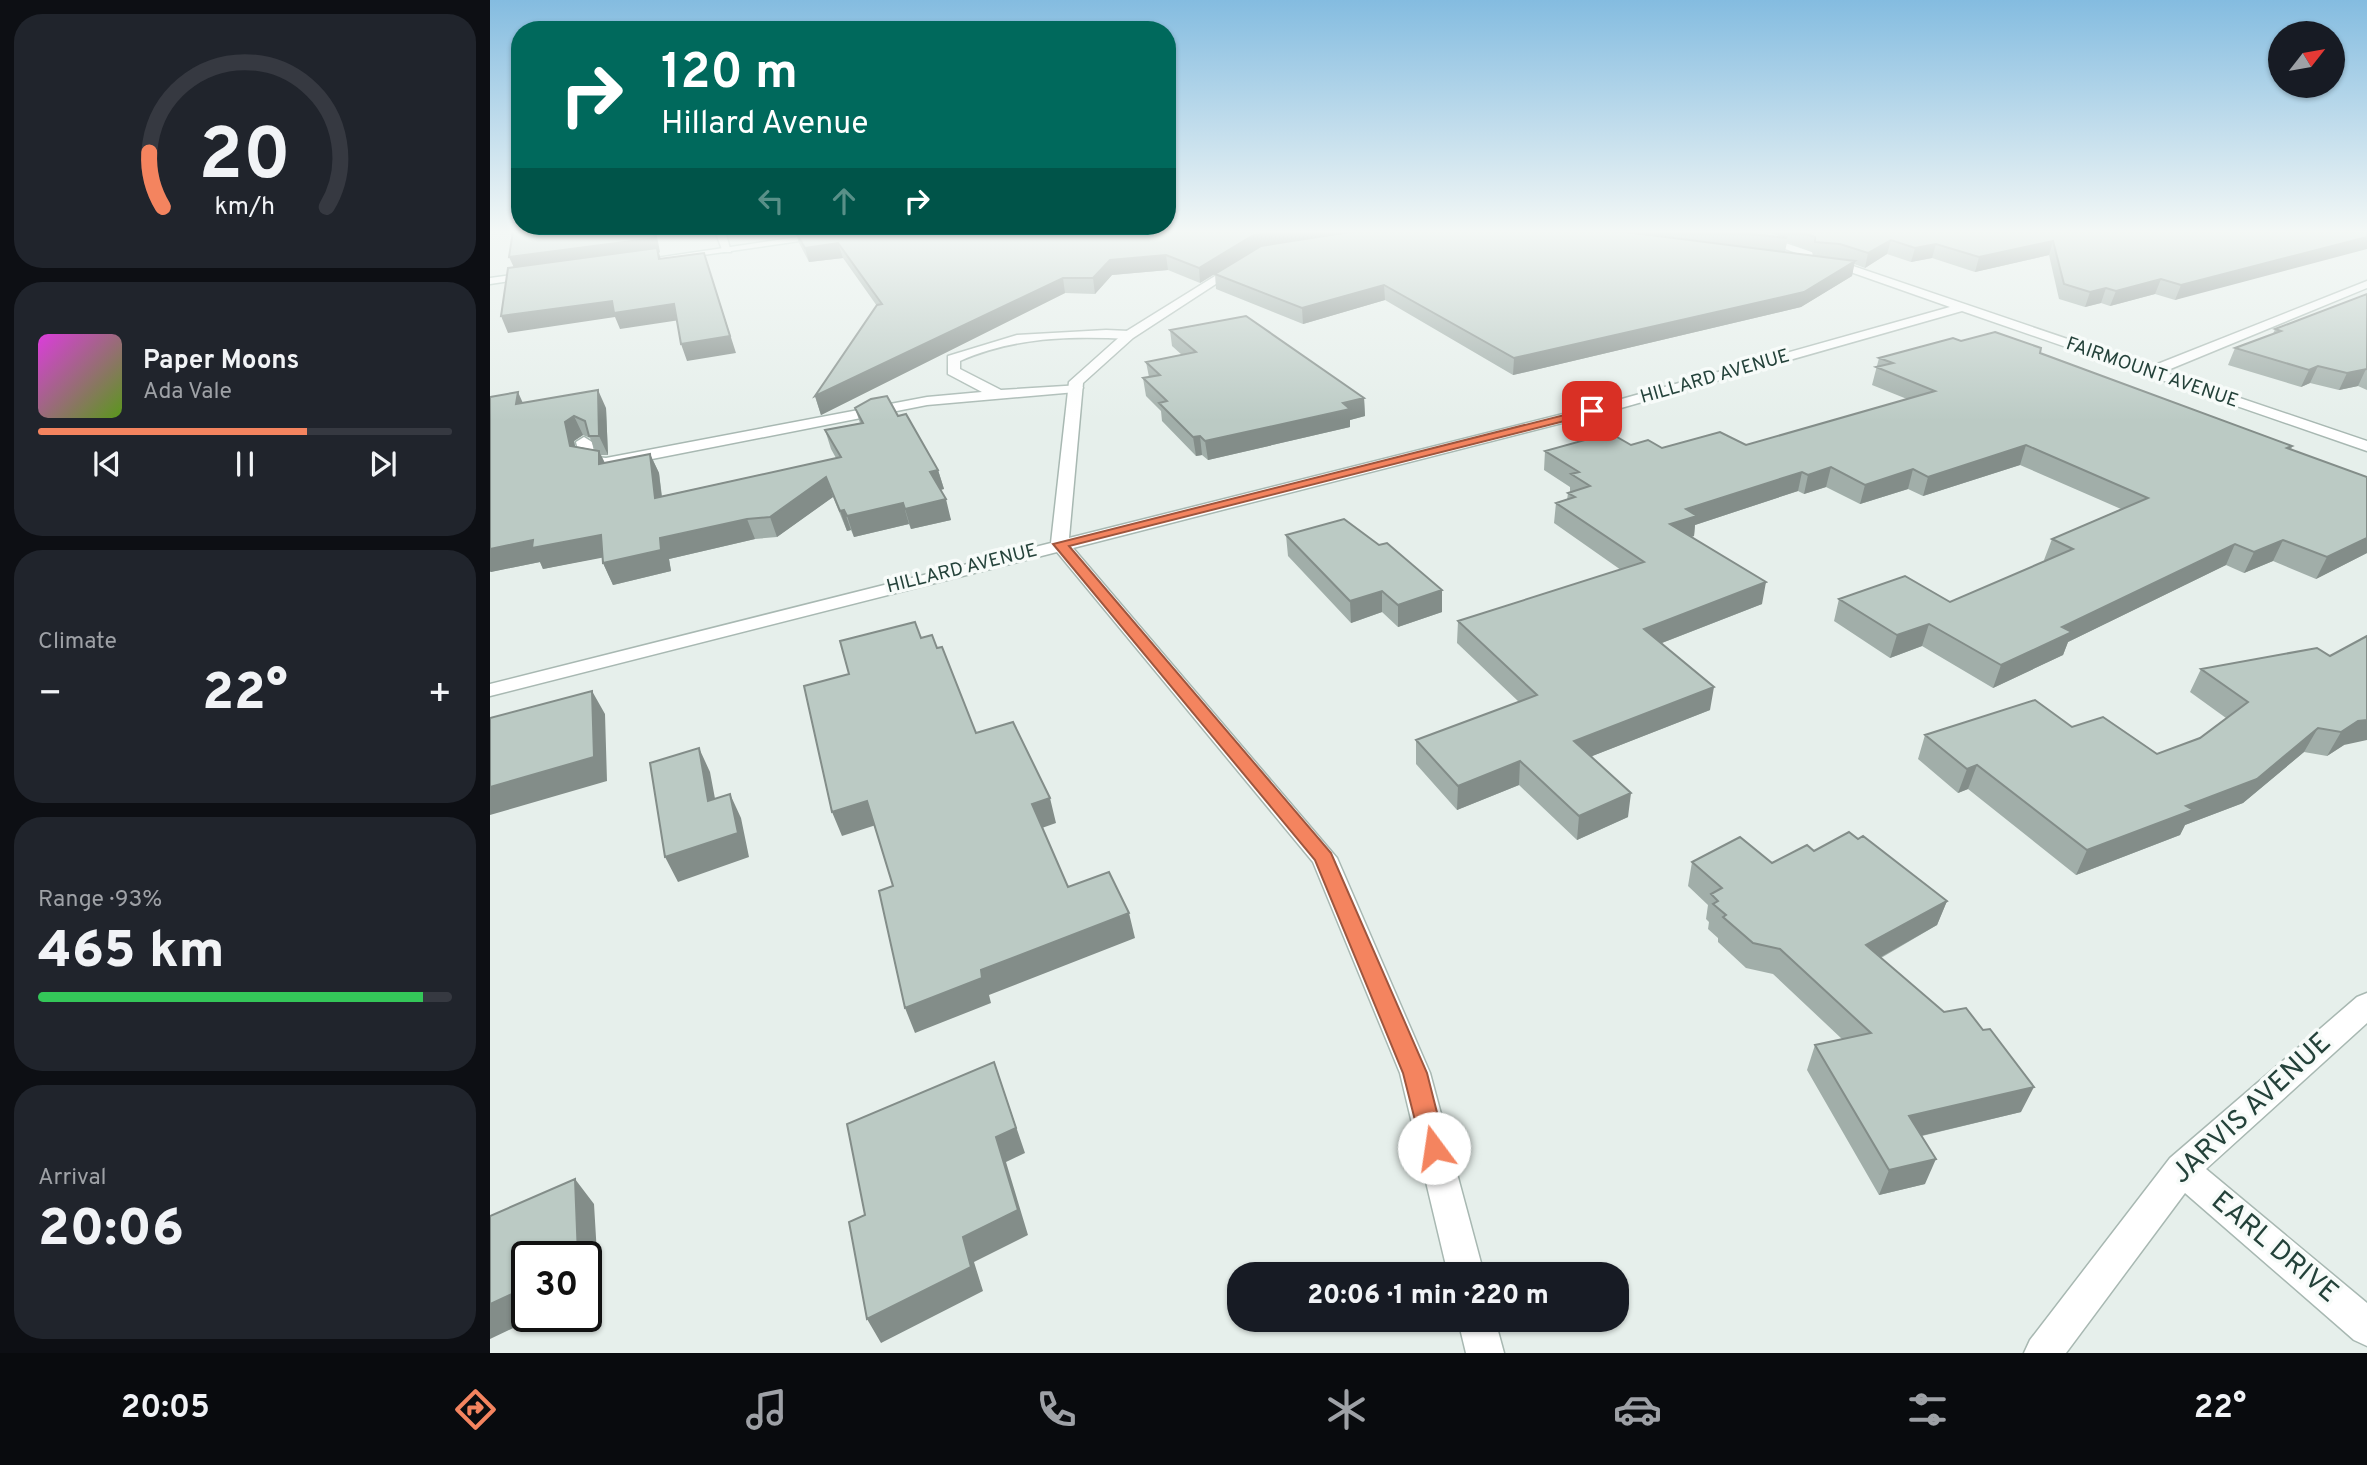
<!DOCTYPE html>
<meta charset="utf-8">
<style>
:root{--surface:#171b24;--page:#20242c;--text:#f1f3f6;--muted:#9ea1a6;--line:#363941;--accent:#f4845f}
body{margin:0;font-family:Overpass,sans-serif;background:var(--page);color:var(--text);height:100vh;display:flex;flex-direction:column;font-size:26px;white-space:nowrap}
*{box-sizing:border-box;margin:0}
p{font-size:23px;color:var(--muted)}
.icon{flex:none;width:38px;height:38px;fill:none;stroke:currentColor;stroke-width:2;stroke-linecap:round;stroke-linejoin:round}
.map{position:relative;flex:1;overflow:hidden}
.panel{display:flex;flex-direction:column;gap:14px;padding:14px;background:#0d0f14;width:490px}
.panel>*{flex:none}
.hud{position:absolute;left:21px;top:21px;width:665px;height:214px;border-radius:28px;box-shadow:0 2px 5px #0004;background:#00695c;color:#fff;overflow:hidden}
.needle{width:46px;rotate:59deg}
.fabs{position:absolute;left:1778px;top:21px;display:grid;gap:14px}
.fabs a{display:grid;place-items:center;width:77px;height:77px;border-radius:50%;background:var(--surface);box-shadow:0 2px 5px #0004;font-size:35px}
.speed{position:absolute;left:21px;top:1241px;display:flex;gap:14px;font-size:35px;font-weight:700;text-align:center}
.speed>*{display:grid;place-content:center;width:91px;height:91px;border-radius:50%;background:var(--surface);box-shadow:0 2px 5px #0004;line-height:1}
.speed .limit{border:4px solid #111;border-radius:10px;background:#fff;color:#111}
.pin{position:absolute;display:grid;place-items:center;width:60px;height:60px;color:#fff;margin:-30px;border-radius:14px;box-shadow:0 4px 10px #0006}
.me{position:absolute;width:77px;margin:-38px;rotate:346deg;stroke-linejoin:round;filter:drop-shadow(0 0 5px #0008)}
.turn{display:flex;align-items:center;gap:24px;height:147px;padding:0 35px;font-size:32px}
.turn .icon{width:91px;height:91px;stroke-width:2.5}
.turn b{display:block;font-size:49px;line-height:60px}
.lanes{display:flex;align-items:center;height:66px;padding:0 35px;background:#0003;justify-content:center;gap:35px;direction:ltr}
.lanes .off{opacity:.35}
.big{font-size:52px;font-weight:800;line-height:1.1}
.panel .widget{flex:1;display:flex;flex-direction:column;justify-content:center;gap:10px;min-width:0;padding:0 24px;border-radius:28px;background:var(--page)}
.panel .dial{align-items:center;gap:0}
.dial svg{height:182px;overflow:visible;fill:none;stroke:var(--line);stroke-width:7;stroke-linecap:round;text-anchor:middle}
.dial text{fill:var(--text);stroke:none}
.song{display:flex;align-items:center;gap:21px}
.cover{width:84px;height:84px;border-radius:10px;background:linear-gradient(135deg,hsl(300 70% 55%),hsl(90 70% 35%))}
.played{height:7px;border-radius:4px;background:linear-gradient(90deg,var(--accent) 65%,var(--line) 65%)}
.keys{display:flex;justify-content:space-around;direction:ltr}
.heat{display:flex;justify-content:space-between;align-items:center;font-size:38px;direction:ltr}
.charge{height:10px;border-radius:5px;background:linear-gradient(90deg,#34c759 93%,var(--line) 0)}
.trip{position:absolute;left:737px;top:1262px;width:402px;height:70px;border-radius:28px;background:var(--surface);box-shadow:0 2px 5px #0004;font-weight:800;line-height:70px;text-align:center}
.dock{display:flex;height:112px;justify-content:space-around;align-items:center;background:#090b0e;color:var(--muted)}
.dock .icon{width:49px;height:49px}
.dock .current{color:var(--accent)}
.dock b{font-size:32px;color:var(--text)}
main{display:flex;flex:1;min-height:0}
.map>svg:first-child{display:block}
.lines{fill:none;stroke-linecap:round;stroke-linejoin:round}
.lane-casing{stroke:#a8b8b2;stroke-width:3}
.street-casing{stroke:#a8b8b2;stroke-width:3}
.secondary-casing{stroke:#a4bbb3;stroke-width:3}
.lane{fill:#fff;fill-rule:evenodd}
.street{fill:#fff;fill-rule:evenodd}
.secondary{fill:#fff;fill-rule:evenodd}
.wall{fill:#a1aea9;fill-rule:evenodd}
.shaded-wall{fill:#838d89}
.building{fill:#bbcac4;stroke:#838d89;stroke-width:2}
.route{fill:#f4845f;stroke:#9f563e;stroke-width:2}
.labels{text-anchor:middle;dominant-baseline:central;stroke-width:7;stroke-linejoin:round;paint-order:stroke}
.far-street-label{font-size:19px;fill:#24423a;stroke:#f7fbf9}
.near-street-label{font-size:28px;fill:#24423a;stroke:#f7fbf9}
</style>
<main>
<section class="panel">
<div class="widget dial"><svg viewBox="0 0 100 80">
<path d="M14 69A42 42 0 1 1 86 69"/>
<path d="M14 69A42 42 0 0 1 8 45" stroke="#f4845f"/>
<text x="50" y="56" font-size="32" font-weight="700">20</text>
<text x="50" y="72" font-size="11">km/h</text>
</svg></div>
<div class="widget">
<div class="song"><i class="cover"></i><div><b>Paper Moons</b><p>Ada Vale</p></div></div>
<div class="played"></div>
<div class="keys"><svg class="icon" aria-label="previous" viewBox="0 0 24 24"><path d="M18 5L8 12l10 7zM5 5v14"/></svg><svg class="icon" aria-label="pause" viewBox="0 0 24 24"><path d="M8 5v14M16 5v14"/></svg><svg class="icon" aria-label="next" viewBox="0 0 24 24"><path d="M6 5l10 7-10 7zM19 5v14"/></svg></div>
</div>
<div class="widget"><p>Climate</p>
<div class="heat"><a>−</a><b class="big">22°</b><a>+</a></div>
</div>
<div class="widget"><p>Range · 93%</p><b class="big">465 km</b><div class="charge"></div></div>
<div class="widget"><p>Arrival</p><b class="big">20:06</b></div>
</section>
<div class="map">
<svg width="1877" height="1353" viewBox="0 0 1877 1353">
<rect width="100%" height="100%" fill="#e6efeb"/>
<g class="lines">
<g class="lane-casing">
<path id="lane" d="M616,330L639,331L645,335L639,339C580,336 524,337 470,361V369L511,390L591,385L593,388L586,392L437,405L116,468L92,464L86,442L94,437L102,442L105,457L116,458L437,397L492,392L458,374V356L527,335Z"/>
</g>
<g class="street-casing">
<path id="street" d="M225,231H235L241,252H233Z
M1244,231H1260L1660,367L1877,281V288L1673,372L1877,441V451L1472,311L1131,408L583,548L847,858L940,1073L994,1274H958L910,1073L823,862L567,552L0,696V684L561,543L579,382L635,332L746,263L755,265L643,338L593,383L579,538L1121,402L1460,307Z
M1877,993V1023L1716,1169L1877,1303V1346L1864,1340L1695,1193L1576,1353H1534L1540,1340L1680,1158L1867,997Z
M968,1320H1005L1014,1353H976Z"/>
</g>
<g class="secondary-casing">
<path id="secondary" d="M349,231H379L144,265L139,262Z
M43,272L47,273V277L0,284V278Z"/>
</g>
<use href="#lane" class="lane"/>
<use href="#street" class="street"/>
<use href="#secondary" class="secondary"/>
</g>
<path class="wall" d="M302,231H1877L1685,300L1665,294L1620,306L1611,303L1595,307L1569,299L1559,255L1485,272L1442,258L1421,262L1397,254L1375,268L1364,264L1362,276L1311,307L1023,375L895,300L813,324L726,289L725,274L710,283L678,270L622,275L605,294L575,293L331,415L325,396L387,306L353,258L319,262L309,243L306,234H304ZM1297,242L1322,252L1323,256L1295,252Z
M1877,294V390L1868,386L1849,390L1820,383L1811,387L1738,365L1745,348L1783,334L1785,329Z
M680,330L874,398L875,416L860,420V427L718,460L712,455L706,456L672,421L671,411L656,396L653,378L659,377L656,362L692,355L682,346Z
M1471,341L1550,353L1802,446L1801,450L1877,477V553L1826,579L1783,561L1754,573L1736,565L1578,642L1573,655L1503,688L1432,646L1400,658L1344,621L1349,599L1460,602L1556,561L1554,560L1562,539L1631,509L1530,465L1433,496L1418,489L1370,504L1336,487L1314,494L1308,491L1205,525L1204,536L1201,537L1272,604L1172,643L1220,710L1102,756L1138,817L1087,840L1029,785L967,810L926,764V740L1029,702L967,643L968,621L1131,570L1064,523L1066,503L1077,500L1078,493L1080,492V487L1054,470L1055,451L1141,445L1172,448L1256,445L1417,399L1382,385L1389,358Z
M0,397L33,403L116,408L118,455H111L115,463L160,454L169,473L172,496L346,458L341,449L335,430L370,423L365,408L408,416L448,470L454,489L450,490L461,520L421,529L419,524L364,537L361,530L357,531L343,497L287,537L265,539L179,559L181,571L123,585L113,563L112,557L53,569L50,562L0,572ZM93,435L100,438L105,450L85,446L84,441Z
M796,535L889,545L952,590V612L908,627L892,612L861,623L798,556Z
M1840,656L1854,745L1837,756L1814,752L1753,803L1695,825L1690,835L1586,875L1478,789L1468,793L1428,759L1435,735L1582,727L1667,754L1710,738L1736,718L1700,692L1711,669Z
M1324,851L1457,901L1447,925L1391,958L1531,1112L1432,1136L1435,1184L1389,1195L1317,1070L1325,1045L1352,1039L1283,974L1256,968L1228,942V938L1218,929L1219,922L1216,919L1218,905L1198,886L1202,862L1282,863Z"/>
<path class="shaded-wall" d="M166,231L170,252L169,253L172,263L26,272L19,257Z
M794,231H880L763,250L710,283L709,268L762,236Z
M1877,237V249L1685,300L1691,285Z
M1401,240L1397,254L1375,268L1378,253Z
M1563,241L1559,255L1485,272L1489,257Z
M348,243L353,258L319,262L315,248Z
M1446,244L1442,258L1421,262L1425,248Z
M214,253L246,353L197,361L191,344Z
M676,255L678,270L622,275L605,294L603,278L620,260Z
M1365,261L1362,276L1311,307L1023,375L1024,358Z
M573,278L575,293L331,415L325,396Z
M1671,279L1665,294L1620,306L1626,291Z
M894,285L895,300L813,324L812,308Z
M1616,288L1611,303L1595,307L1600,292Z
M122,301L184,304L190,320L130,329L125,317L18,333L11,316Z
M1828,366L1820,383L1811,387L1819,370Z
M1876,369L1868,386L1849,390L1857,373Z
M108,390L116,408L118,455L109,436Z
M28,392L36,410L26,404Z
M874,398L875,416L860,420V427L718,460L715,441Z
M84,416L93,435L84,441L89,465L80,446L75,422Z
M710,436L712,455L706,456L703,437Z
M1536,445L1530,465L1433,496L1438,477Z
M109,451L118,470L109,464Z
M160,454L169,473L174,518L165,498Z
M1341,467L1336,487L1314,494L1318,475Z
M1423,469L1418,489L1370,504L1375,485Z
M448,470L454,489L445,491L440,472Z
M1312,472L1308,491L1205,525L1204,536L1177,545L1180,524L1196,509Z
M336,477L343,497L287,537L280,517Z
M456,499L461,520L421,529L415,509Z
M413,503L419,524L364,537L357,516Z
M354,510L361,530L357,531L350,511Z
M257,519L265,539L179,559L181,571L123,585L113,563L170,538Z
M111,535L121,556L53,569L50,562L1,572L0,571V549L43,540Z
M1877,538V553L1826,579L1837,557Z
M1793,540L1783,561L1754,573L1764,552Z
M1745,544L1736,565L1578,642L1573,655L1503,688L1511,665L1572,627Z
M1276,582L1272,604L1151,651L1154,629Z
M952,590V612L908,627V605Z
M892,591V612L861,623L860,601Z
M1439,624L1432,646L1400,658L1407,635Z
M1224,687L1220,710L1082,764L1084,741Z
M102,691L115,714L117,781L0,815V787Z
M1877,720V740L1854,745L1837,756L1851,732L1868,721Z
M1828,728L1814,752L1753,803L1695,825L1690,835L1586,875L1597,850L1696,806Z
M209,748L220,772L230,825L218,801Z
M1030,761L1029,785L967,810L968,786Z
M1487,765L1478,789L1468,793L1477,769Z
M1141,793L1138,817L1087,840L1089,816Z
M240,794L251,818L259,857L188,882L175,857Z
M560,798L566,823L549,829L542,804Z
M377,801L386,825L352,836L342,812Z
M1457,901L1447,925L1368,970L1376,945Z
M639,913L645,938L499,995L501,1003L425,1033L415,1008L491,970Z
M504,1062L535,1153L516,1162L538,1235L484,1262L493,1291L391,1343L377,1319L473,1237Z
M1544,1087L1531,1112L1409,1141L1419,1116Z
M1446,1159L1435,1184L1389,1195L1399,1170Z
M85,1179L104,1204L109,1288L96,1294V1256H88Z
M37,1287V1316H49L0,1339V1304Z"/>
<path class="building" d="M23,231H164L165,238L19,257Z
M305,231H794L762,236L709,268L676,255L620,260L603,278H573L325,396L387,305L392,304L348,243L315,248Z
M866,231H1128L1365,261L1314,292L1024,358L894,285L812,308L725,274L771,246Z
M1234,231H1280L1297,238Z
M1308,231H1877V237L1691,285L1671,279L1626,291L1616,288L1600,292L1574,284L1563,241L1489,257L1446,244L1425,248L1401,240L1378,253L1350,244L1325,242V237Z
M167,248L169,259L214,253L240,336L191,344L184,304L124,313L122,301L11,316L18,268Z
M1877,294V369L1857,373L1828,366L1819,370L1745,348L1791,331L1785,329Z
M756,316L874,398L853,403L860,409L715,441L710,436L703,437L669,403L677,401L653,378L670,375L656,362L706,352L680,330Z
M1505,332L1551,348L1550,353L1802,446L1797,448L1877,477V538L1837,557L1793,540L1764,552L1745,544L1572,627L1582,632L1511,665L1439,624L1407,635L1349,599L1415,576L1460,602L1583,549L1562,539L1658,498L1536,445L1438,477L1423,469L1375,485L1341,467L1318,475L1312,472L1196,509L1207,516L1180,524L1276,582L1154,629L1224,687L1084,741L1141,793L1089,816L1030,761L968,786L926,740L1047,695L968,621L1154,562L1066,503L1085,497L1078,493L1100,486L1081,474L1089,472L1055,451L1120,433L1141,445L1158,440L1172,448L1230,432L1256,445L1445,391L1386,367L1403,363L1389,358L1463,338L1471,341Z
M108,390L109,436H99L95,421L84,416L75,422L80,446L109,451V464L160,454L165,498L351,457L335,430L373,423L365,408L381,399L397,396L408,416L416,414L448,470L440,472L456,499L415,509L413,503L357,516L354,510L350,511L336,477L280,517L257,519L170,538L171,550L113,563L111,535L42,548L43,540L0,549V397L28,392L26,404Z
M854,519L889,545L897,543L952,590L908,605L892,591L860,601L796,535Z
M425,622L431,638L442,635L447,648L452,647L486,733L523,722L560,798L542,804L578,887L619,872L639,913L491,970L492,978L415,1008L389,891L403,886L377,801L342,812L314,686L359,674L350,641Z
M1877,636V720L1868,721L1851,732L1828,728L1767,779L1696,806L1703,810L1597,850L1487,765L1477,769L1435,735L1545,700L1582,727L1613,717L1667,754L1710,738L1758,702L1711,669L1827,648L1840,656Z
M102,691L104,757L0,787V718Z
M209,748L218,801L240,794L248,833L175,857L160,763Z
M1359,832L1368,839L1373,836L1457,901L1376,945L1454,1012L1476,1008L1493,1030L1500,1029L1544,1087L1419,1116L1446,1159L1399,1170L1325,1045L1381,1033L1290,949L1263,943L1233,917L1236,915L1223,904L1228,901L1221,894L1232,888L1202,862L1250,837L1282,863L1317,845L1324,851Z
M504,1062L526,1128L506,1137L528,1210L473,1237L481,1267L377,1319L359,1222L375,1215L357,1124Z
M85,1179L88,1256H37V1287L0,1304V1216Z"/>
<linearGradient id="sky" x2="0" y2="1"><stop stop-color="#84bce0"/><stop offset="0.55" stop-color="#f4f8f6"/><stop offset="1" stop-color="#f4f8f6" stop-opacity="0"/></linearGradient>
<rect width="1877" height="421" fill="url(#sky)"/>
<path class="route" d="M1102,408L1108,411L1106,413L579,546L841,853L937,1073L956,1148L953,1156L944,1160L935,1156L932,1148L913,1073L825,860L563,544Z"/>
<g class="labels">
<g class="far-street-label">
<text transform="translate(1662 373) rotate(19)">FAIRMOUNT AVENUE</text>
<text transform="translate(1225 377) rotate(-16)">HILLARD AVENUE</text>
<text transform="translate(472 569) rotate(-14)">HILLARD AVENUE</text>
</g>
<g class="near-street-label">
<text transform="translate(1762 1109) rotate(-43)">JARVIS AVENUE</text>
<text transform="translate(1784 1248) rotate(40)">EARL DRIVE</text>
</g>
</g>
</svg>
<div class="fabs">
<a><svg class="needle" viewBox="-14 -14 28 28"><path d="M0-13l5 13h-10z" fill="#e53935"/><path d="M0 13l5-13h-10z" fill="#9ea1a6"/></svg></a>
</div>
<div class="speed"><div class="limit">30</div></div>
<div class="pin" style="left:1102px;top:411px;background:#d93025"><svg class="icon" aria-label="arrive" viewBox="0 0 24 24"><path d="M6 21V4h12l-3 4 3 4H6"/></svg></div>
<svg class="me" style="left:944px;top:1148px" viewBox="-20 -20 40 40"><circle r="19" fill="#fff"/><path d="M0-13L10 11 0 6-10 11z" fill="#f4845f"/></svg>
<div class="trip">20:06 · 1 min · 220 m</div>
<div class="hud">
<div class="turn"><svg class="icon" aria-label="right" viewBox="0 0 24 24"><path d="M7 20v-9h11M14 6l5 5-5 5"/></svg><div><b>120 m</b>Hillard Avenue</div></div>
<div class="lanes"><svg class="icon off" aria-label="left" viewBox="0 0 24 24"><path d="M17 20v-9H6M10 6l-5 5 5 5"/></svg><svg class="icon off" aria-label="ahead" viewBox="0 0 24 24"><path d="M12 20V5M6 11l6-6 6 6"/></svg><svg class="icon" aria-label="right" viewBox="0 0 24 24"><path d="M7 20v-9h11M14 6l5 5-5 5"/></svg></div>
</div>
</div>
</main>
<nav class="dock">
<b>20:05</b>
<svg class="icon current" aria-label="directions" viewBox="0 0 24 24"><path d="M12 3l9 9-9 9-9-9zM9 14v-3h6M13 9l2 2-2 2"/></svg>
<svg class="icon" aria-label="music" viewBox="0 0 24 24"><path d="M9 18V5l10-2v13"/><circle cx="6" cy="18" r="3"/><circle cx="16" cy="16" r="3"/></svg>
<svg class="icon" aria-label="phone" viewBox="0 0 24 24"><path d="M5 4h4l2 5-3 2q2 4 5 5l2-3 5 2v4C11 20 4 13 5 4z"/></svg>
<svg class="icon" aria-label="climate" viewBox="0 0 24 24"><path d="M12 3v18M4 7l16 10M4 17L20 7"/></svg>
<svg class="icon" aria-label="car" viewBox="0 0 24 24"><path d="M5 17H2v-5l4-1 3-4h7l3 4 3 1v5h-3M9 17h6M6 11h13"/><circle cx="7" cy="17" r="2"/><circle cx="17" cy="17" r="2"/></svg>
<svg class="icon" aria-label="filters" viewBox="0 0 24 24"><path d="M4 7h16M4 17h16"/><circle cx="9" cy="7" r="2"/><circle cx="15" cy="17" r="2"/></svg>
<b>22°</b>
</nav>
